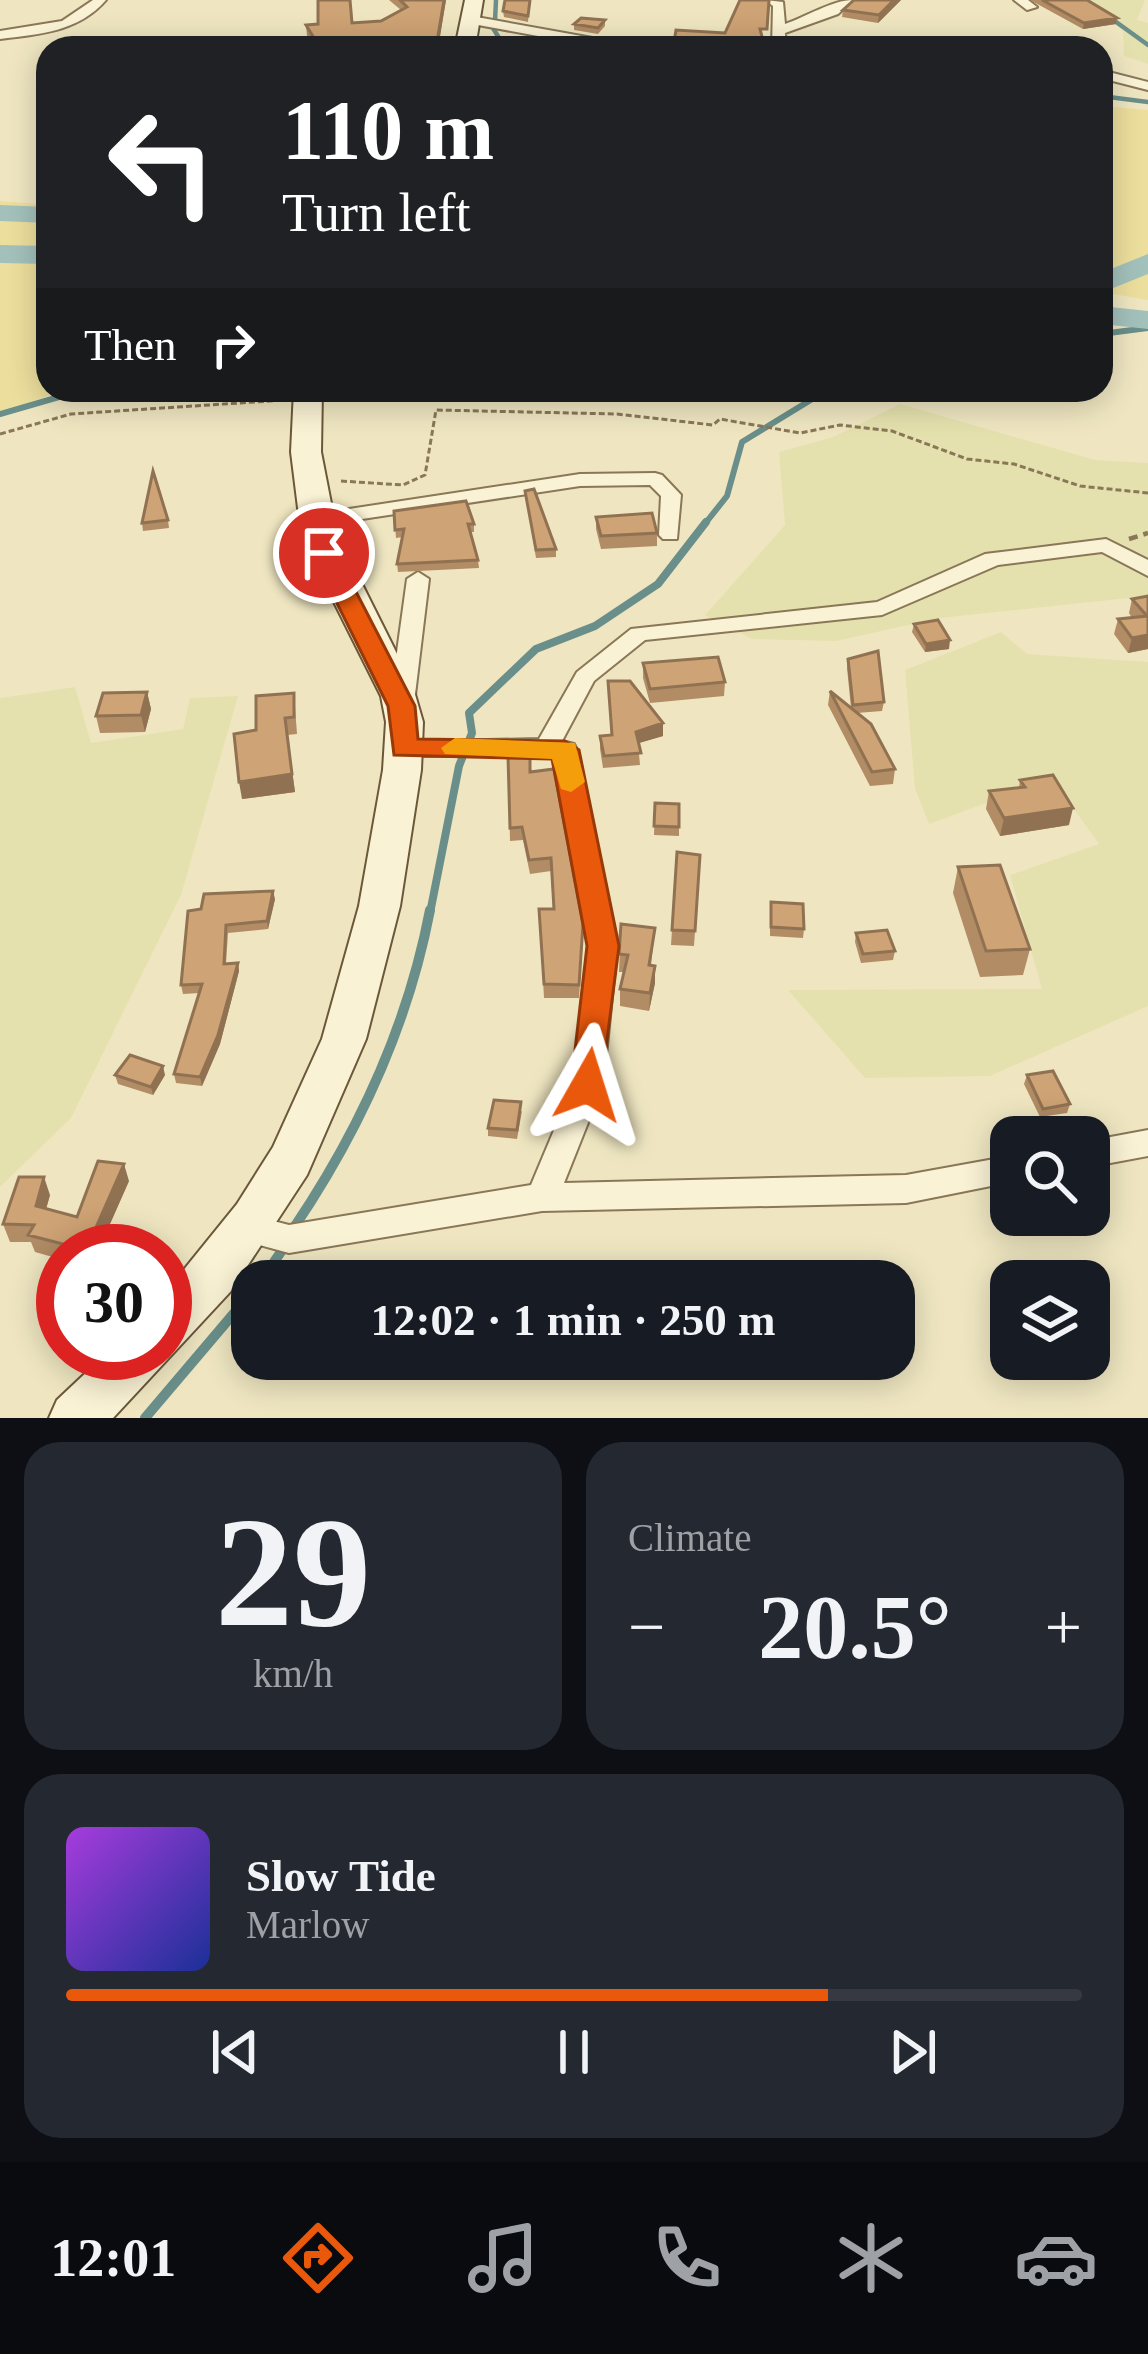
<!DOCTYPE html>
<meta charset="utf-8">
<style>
:root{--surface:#171b24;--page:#242831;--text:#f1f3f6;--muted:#9ea1a6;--line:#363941;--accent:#ea580c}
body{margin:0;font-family:"Times New Roman",serif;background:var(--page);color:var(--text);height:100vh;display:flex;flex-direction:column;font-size:45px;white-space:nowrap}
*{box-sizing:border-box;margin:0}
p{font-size:39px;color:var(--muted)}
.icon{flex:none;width:66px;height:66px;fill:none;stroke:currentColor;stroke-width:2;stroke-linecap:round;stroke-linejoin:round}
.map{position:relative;height:1418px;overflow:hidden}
.panel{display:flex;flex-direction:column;gap:24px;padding:24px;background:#0d0f14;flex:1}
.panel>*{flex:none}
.guide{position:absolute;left:36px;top:36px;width:1077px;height:366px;border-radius:36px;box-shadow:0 6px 30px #0003;background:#202124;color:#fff;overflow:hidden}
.buttons{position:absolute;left:990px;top:1116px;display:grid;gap:24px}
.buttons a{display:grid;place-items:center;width:120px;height:120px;border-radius:24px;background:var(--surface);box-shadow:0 6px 30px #0003;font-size:60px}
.speed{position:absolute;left:36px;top:1224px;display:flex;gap:24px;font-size:60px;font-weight:700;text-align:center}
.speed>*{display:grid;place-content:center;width:156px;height:156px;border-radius:50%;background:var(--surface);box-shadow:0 6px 30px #0003;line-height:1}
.speed .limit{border:18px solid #d22;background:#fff;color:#111}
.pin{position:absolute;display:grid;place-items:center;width:102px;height:102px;color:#fff;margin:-51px;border:6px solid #fff;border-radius:50%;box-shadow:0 3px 12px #0007}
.me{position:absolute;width:132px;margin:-66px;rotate:6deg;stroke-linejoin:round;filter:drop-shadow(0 0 9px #0008)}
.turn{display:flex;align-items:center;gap:42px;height:252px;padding:0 48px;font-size:54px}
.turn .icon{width:156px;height:156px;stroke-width:2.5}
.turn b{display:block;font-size:84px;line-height:102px}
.then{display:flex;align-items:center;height:114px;padding:0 48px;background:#0003;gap:24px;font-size:45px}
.big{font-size:90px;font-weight:700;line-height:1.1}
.panel .widget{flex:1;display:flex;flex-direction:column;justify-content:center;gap:18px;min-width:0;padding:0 42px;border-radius:36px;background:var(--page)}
.panel .dial{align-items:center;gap:0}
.dial b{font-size:156px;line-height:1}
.song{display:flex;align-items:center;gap:36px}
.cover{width:144px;height:144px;border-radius:18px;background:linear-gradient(135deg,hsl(280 70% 55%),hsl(230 70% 35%))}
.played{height:12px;border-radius:6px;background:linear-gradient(90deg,var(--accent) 75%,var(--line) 75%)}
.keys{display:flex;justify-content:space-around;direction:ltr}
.heat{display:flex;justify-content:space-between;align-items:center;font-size:66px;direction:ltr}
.panel .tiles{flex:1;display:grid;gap:24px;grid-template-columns:1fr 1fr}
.widget:last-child{grid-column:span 2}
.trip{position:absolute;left:231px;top:1260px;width:684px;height:120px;border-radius:36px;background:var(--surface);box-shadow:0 6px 30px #0003;font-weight:700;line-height:120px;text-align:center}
.menu{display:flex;height:192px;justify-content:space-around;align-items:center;background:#090b0e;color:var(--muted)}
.menu .icon{width:84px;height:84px}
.menu .current{color:var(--accent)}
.menu b{font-size:54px;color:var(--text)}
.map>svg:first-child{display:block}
.farmland{fill:#e5e1ae}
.sand{fill:#ecdf9d}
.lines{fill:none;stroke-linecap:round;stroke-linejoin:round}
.stream-far3{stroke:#6a8f8a;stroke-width:4.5}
.stream-far2{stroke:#6a8f8a;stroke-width:6}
.stream-far1{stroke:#6a8f8a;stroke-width:8}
.stream{stroke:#6a8f8a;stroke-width:10}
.river{fill:#a3c1bb;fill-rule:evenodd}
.street-casing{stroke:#897758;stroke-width:4}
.secondary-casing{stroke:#6b583b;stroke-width:4}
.path-far1{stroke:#897758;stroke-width:3;stroke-dasharray:6 3;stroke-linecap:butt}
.path{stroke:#897758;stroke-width:4.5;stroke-dasharray:9 6;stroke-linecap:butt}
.street{fill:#faf2d4;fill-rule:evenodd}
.secondary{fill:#faf2d4;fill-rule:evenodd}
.wall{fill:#b18c65}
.shaded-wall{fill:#907252}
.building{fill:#cea375;stroke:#907252;stroke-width:3}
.route{fill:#ea580c;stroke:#983908;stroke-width:3}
.slow{fill:#f59e0b}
</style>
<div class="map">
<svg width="1148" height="1418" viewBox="0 0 1148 1418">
<rect width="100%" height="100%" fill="#efe6c1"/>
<path class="farmland" d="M1084,0H1145L1137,20L1148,23V64L1124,56L1123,31Z
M900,404L1095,460L1148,463V596L940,618L836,641L752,639L705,615L785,525L779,452L833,437Z
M1001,632L1027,654L1148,662V1006L990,1076L865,1078L788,990L1042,989L1010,875L1099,844L1052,779L929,824L915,789L905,670Z
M75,687L91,743L183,729L190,698L238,696L181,895L71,1118L0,1187V698Z"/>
<path class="sand" d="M1101,106L1148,110V300L1101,292V209L1106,208L1101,199Z
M0,201L48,205V390H64L0,413Z"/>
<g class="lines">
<path class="stream-far3" d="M1112,19L1148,45
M495,21L496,0
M493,28L505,48
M1101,96L1148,102"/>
<path class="stream-far2" d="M1101,334L1148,328
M0,414L83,390
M704,525L727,496L742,442L827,390"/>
<path class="stream-far1" d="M430,913L459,766L472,733L469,713L536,649L595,626L658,584L706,522"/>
<path class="stream" d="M293,1229C358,1133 408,1025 430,910
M261,1281L287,1243
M145,1418L252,1292"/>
<path class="river" d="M0,205L48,207V223L0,221Z
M0,245L48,246V264L0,263Z
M1148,254V274L1101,293V273Z
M1101,306L1148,311V329L1101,324Z"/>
<g class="street-casing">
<path id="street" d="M93,0H106C78,32 40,34 0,39V31L62,21Z
M765,0L783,2L785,24C806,17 832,0 853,0L838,14L785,33L786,48H772L773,6Z
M1014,0H1028L1037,7L1027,10Z
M471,16L626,44L633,48H604L467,23L465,20Z
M1101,70L1148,82V90L1101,78Z
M655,473L662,475L681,495L677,539H663L659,535L661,496L650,485L580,486L316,526L306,520L316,514L580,474Z
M1106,539L1148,560V576L1102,552L998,565L882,615L645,640L594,681L562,741L574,744L577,750L617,947L603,1085L564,1183L906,1175L1011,1156V1182L906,1203L542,1211L289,1253L238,1239L234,1229L238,1219L250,1215L289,1225L531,1185L573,1085L589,947L554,756H404L392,748L395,742L539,739L577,672L631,629L877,602L985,554Z
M418,572L429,579L414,703L402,711L390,703L407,579Z
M1148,1130V1156L1089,1167V1141Z"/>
</g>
<g class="secondary-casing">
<path id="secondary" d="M465,0H483L475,48H455Z
M294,390H322L321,452L337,534L412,684L423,722L421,770L400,906L366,1039L307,1175L231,1291L113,1418H49L57,1400L107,1353H165V1293L237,1204L273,1147L322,1039L359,906L383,770L386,722L381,696L327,588L298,508L291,452Z"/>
</g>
<path class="path-far1" d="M0,434L71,414L285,400
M341,481L403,485L425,475L436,410L617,414L713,425L720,419L800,433L840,425L892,431L967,459L1014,464L1080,486L1148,493"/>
<path class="path" d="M1129,539L1148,533"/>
<use href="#street" class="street"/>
<use href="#secondary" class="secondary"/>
</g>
<path class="wall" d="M389,0H446L438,48H314L307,36L306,25L381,21L401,10Z
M530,0L528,22L504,17L503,11Z
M854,0H901L878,23L842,17L843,10Z
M1030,0H1087L1116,24L1083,29Z
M605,20V26L598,34L574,30V24Z
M525,491L556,549V557L536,558Z
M394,511L474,524V532H470L478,560L479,568L398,572L397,564L403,537L396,538Z
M596,517L657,533V546L601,549L596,529Z
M168,520L169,528L143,531L142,523Z
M1148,596V649L1128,653L1114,634L1118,619L1132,618L1129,613L1132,599Z
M914,624L949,649L925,652L912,632Z
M848,659L884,702L882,711L857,713L895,769L893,784L870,786L828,705L830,691L851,708L847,668Z
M643,663L725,682L724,696L650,703L643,678Z
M608,681L663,736L638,743L640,765L603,768L600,749V736H611Z
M147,692L151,709L145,732L100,733L96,716Z
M294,693L297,734L287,735L295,792L242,799L256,730Z
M508,756L530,772L583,937L579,998H544L539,909H553L551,871L530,874L523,840L510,841Z
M1020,780L1069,825L1000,836L986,809L989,791L1019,788Z
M655,803L679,804V836L654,835Z
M677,852L700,855L694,946L671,945Z
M958,867L1030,949L1023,975L980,977L953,893Z
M275,899L268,929L228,933L226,964L238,963L239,971L220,1044L202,1086L176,1083L174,1074L200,993L183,994L181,985L201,909Z
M770,911L804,929L803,938L770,936Z
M621,924L655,928L651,965L655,983L649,1011L620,1006V989L624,972H619Z
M856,933L895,951L893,960L861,963L855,942Z
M115,1075H165L153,1095L118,1084Z
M1027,1075L1070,1104L1067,1113L1040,1117L1024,1084Z
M522,1111L517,1139L488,1136V1128Z
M129,1181L98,1251H63V1260L35,1252L31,1242H10L3,1224L50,1195L46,1209L77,1217Z"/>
<path class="shaded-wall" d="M444,0H446L438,48H436Z
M894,0H901L878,23L879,15Z
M1117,18L1116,24L1083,29L1084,23Z
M1148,635V649L1128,653L1132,638Z
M950,640L949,649L925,652L926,644Z
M147,692L151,709L145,732L141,715Z
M285,718L295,792L242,799L239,782Z
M663,723V736L636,744V732Z
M1073,808L1069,825L1000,836L1004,818Z
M273,891L275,899L268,929L267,921Z
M238,963L239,971L220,1044L202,1086L200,1077Z
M655,966V983L649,1011L650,993Z
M163,1066L165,1075L153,1095L151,1087Z
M124,1164L129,1181L98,1251H86Z
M44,1177L50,1195L42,1223L36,1206Z"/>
<path class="building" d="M318,0H350L352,23L381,21L407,7L400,0H444L436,48H320L306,25L318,24Z
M505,0H530L528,16L503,11Z
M740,0H769L767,29H760L765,48H673L676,30L725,33Z
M854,0H894L879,15L843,10Z
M1042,0H1087L1117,18L1084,23Z
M581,18L605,20L598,28L574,24Z
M153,471L168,520L142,523Z
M534,489L556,549L536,550L525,491Z
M466,501L474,524H468L478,560L397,564L404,529L395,530L394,511Z
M652,513L657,533L601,536L596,517Z
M1148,596V635L1132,638L1118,619L1147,616L1132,599Z
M938,620L950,640L926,644L914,624Z
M878,651L884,702L853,705L848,659Z
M718,657L725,682L650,689L643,663Z
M608,681H630L663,723L636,732L641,753L604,756L600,736L612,735Z
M830,691L871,724L895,769L872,772Z
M147,692L141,715L96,716L103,693Z
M294,693V717L285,718L292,774L239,782L234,734L256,730V696Z
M530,755V772L554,769L583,924L579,985L544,984L539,909H554L551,858L529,860L522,827L510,828L508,756Z
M1053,775L1073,808L1004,818L989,791L1025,787L1020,780Z
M655,803L679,804V827L654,826Z
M677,852L700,855L695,931L672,930Z
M1000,865L1030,949L986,951L958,867Z
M273,891L267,921L226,925L224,964L238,963L218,1035L200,1077L174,1074L202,984L181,985L188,911L201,909L204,894Z
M771,902L803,904L804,929L771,927Z
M621,924L655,928L649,965L655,966L650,993L620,989L628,955L619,954Z
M887,930L895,951L863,954L856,933Z
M130,1055L163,1066L151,1087L115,1075Z
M1053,1071L1070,1104L1043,1109L1027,1075Z
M494,1100L521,1102L517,1130L488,1128Z
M98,1161L124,1164L86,1250L28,1235L34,1225L3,1224L19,1177H44L36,1206L77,1217Z"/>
<path class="route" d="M324,545L336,553L415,706L418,739L565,741L579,750L619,946L600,1095H576L571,1085L587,946L552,759L394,755L388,706L312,553Z"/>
<path class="slow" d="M455,738L575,743L585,782L571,792L561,789L552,759L445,754L441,748Z"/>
</svg>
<div class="buttons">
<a><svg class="icon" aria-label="search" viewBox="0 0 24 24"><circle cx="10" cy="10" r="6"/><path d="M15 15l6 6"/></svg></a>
<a><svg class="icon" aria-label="layers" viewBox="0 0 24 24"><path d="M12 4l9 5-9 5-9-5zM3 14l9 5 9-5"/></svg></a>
</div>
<div class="speed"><div class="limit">30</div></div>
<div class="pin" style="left:324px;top:553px;background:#d93025"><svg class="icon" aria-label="arrive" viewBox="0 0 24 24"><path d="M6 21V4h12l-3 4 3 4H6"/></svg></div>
<svg class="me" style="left:588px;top:1085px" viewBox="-20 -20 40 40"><path d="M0-17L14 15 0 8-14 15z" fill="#ea580c" stroke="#fff" stroke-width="4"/></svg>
<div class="trip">12:02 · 1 min · 250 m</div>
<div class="guide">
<div class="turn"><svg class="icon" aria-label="left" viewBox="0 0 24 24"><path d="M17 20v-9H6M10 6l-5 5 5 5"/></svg><div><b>110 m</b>Turn left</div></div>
<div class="then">Then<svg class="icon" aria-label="right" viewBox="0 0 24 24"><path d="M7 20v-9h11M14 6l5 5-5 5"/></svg></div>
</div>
</div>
<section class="panel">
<div class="tiles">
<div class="widget dial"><b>29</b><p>km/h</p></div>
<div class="widget"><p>Climate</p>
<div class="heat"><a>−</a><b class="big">20.5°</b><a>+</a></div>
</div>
<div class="widget">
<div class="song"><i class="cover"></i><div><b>Slow Tide</b><p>Marlow</p></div></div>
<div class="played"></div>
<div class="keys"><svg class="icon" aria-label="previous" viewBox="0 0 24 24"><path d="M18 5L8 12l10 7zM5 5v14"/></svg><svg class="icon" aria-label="pause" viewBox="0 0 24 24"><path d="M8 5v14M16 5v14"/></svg><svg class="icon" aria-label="next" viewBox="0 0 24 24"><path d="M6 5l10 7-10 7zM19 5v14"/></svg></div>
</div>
</div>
</section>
<nav class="menu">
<b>12:01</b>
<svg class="icon current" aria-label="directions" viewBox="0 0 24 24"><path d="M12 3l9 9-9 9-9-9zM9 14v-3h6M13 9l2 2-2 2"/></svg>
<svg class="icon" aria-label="music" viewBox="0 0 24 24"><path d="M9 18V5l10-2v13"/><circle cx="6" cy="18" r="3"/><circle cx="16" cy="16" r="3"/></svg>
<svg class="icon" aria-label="phone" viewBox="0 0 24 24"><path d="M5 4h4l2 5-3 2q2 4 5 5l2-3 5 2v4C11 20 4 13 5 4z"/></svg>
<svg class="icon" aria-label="climate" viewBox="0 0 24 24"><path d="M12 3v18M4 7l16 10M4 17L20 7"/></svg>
<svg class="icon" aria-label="car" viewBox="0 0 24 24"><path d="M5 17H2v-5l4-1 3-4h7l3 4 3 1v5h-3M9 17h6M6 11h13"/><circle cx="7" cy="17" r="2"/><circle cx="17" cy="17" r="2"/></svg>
</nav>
